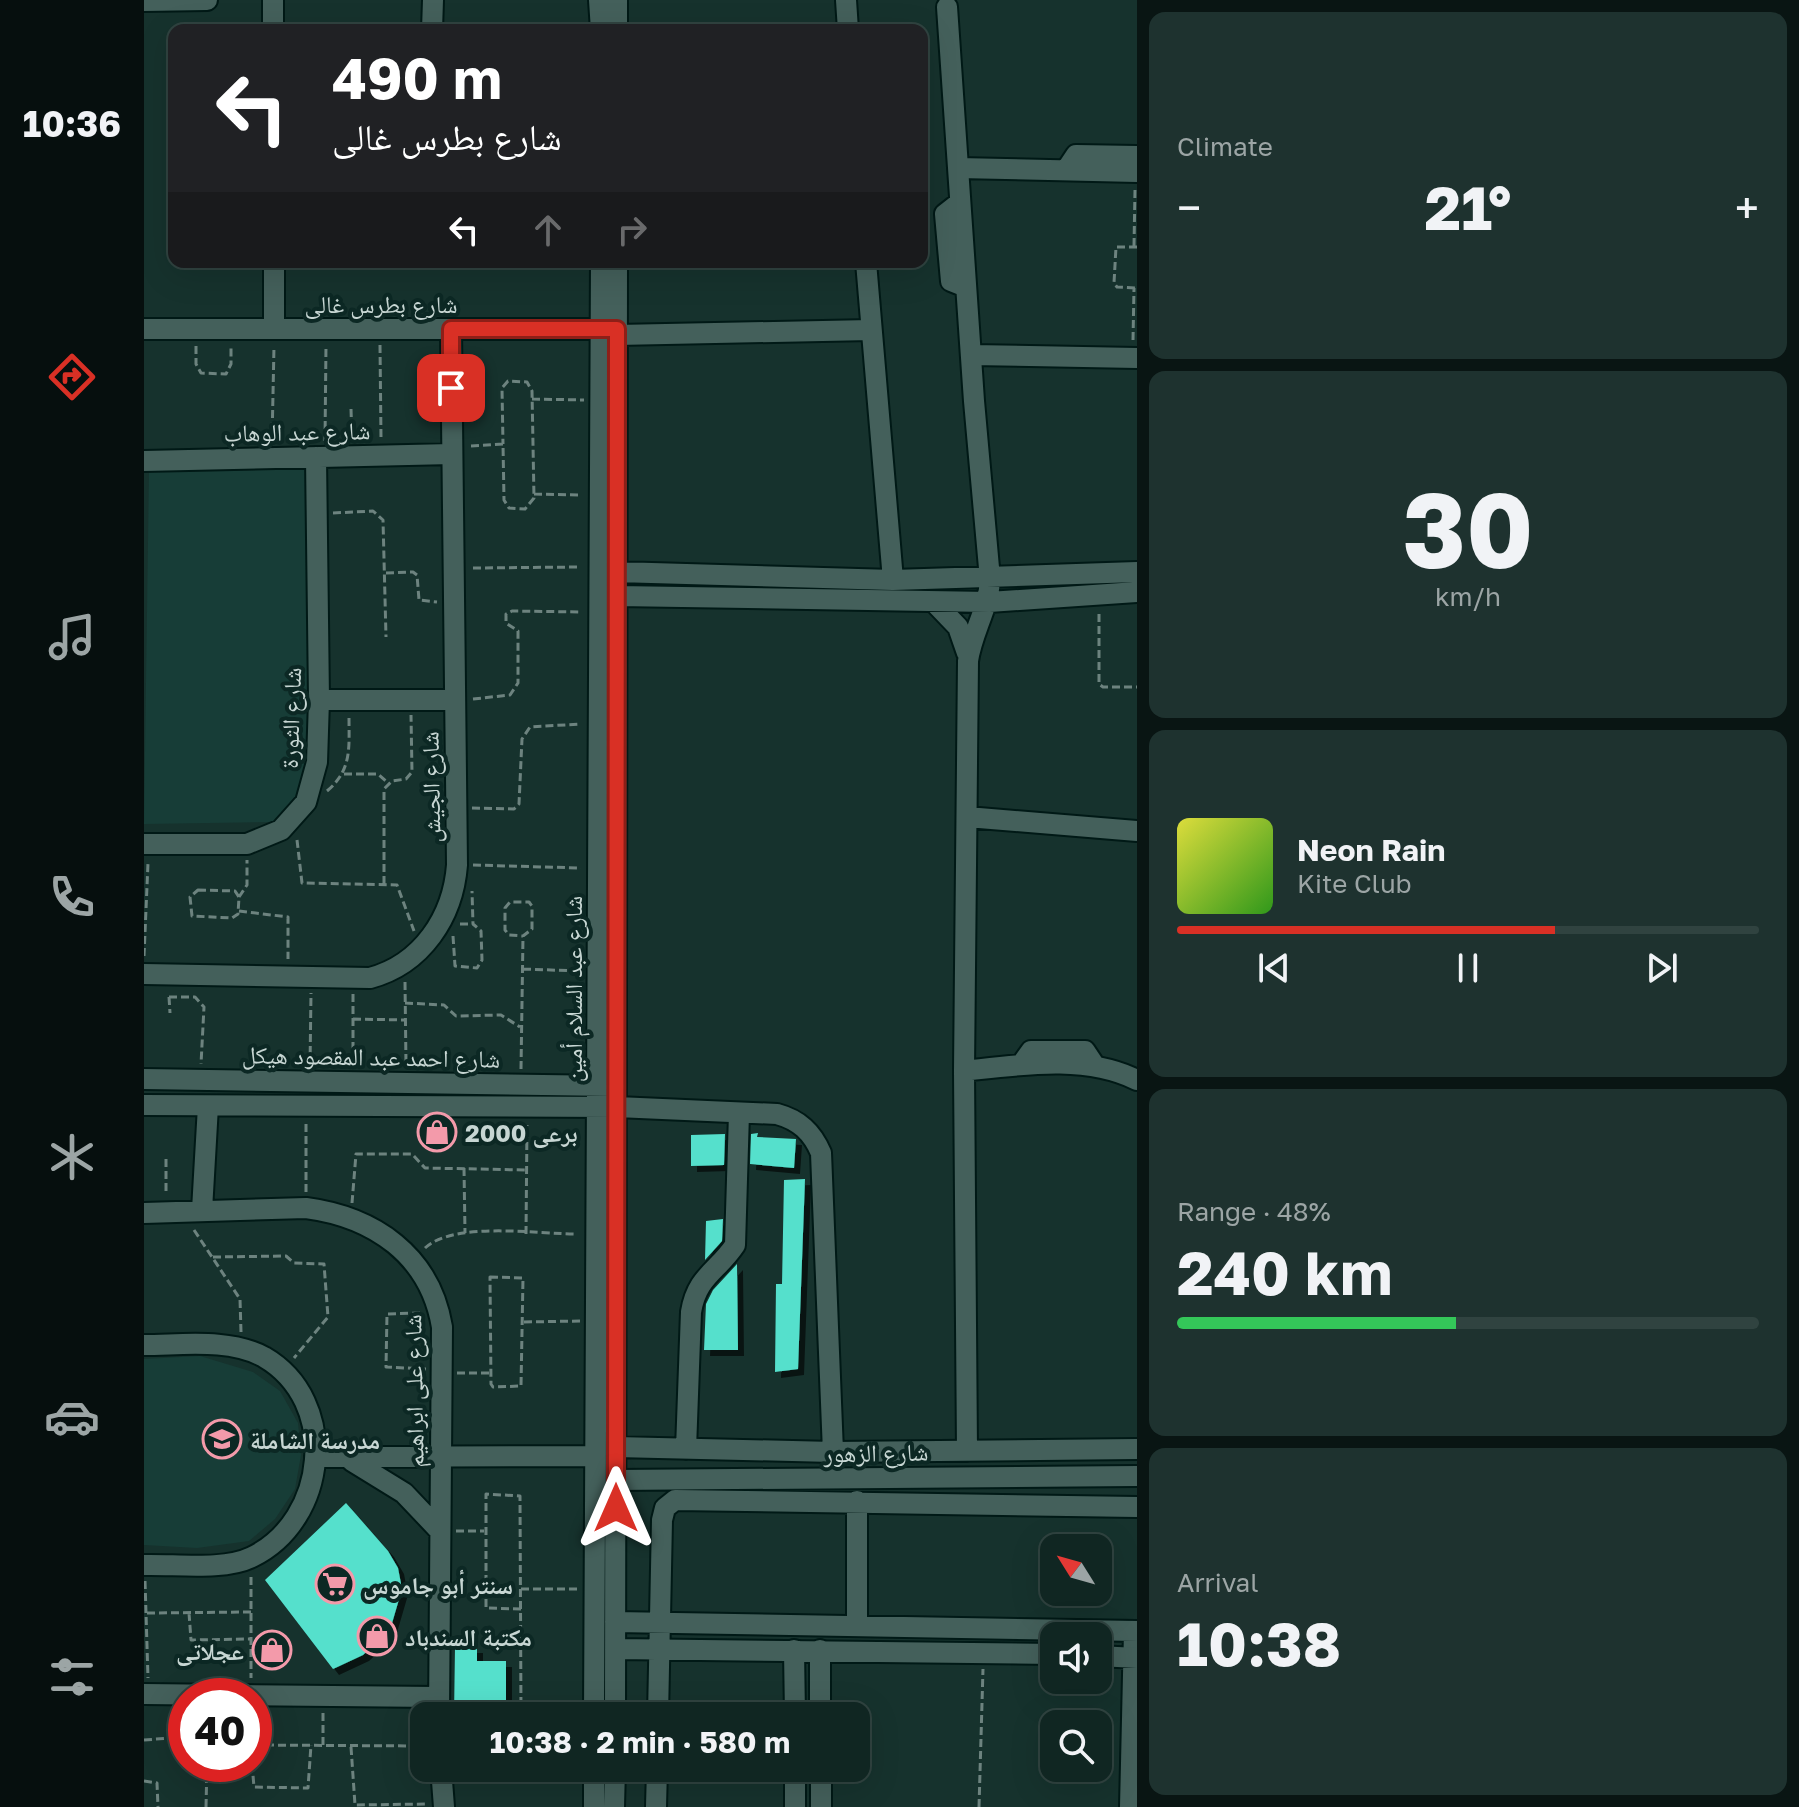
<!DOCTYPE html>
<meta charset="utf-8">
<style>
:root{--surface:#102622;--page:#1e322f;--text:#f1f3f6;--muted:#9ca5a5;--line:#304340;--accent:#d93025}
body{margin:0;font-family:"Golos Text","Noto Naskh Arabic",sans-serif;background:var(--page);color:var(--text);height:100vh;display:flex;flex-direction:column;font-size:30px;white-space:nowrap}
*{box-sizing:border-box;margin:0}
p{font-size:26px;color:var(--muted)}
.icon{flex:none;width:44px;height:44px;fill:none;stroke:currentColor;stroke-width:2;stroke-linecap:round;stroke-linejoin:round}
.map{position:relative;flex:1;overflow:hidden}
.details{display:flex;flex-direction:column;gap:12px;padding:12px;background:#091513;width:662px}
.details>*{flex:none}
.banner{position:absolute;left:24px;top:24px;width:760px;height:244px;border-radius:16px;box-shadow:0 8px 32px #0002,0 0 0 2px var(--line);background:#202124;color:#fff;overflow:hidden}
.needle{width:52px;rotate:307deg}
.tools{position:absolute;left:896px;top:1534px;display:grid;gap:16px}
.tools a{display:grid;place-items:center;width:72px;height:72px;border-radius:16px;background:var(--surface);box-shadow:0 8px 32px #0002,0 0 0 2px var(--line);font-size:40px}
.speed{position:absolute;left:24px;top:1678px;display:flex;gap:16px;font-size:40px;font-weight:700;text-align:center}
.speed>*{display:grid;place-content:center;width:104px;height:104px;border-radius:50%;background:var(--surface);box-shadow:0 8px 32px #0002,0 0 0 2px var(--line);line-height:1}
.speed .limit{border:12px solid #d22;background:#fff;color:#111}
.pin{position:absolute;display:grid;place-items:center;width:68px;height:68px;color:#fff;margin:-34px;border-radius:16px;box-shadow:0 4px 12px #0006}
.me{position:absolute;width:88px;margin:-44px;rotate:0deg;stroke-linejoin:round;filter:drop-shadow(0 0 6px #0008)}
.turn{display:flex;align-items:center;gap:28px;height:168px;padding:0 32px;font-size:36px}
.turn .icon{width:104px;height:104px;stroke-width:2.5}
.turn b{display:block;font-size:56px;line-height:68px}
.lanes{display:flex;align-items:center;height:76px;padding:0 32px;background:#0003;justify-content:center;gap:40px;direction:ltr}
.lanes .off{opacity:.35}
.big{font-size:60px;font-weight:700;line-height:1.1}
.details .card{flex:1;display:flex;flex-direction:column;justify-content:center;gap:12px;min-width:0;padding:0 28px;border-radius:16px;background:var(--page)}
.details .dial{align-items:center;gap:0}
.dial b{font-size:104px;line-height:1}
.song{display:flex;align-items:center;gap:24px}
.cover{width:96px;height:96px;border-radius:12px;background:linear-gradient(135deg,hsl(60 70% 55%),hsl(110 70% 35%))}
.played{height:8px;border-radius:4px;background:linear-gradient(90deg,var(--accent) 65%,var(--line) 65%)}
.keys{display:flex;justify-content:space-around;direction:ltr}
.heat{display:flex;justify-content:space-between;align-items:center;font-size:44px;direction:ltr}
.charge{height:12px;border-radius:6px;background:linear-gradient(90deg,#34c759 48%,var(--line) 0)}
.trip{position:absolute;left:266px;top:1702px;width:460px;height:80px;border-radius:16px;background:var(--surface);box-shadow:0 8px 32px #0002,0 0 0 2px var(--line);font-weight:700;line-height:80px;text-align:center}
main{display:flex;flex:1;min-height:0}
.tab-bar{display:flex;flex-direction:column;width:144px;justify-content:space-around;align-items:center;background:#060f0e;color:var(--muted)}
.tab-bar .icon{width:56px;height:56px}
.tab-bar .selected{color:var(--accent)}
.tab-bar b{font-size:36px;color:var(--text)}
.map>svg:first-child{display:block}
.built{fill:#173d37}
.building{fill:#54e0cc;filter:url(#shadow)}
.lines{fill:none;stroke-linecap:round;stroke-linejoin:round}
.minor-casing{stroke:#001916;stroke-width:24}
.path{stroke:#6d837f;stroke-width:3;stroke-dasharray:8 4;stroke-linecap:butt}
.minor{stroke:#44605b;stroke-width:20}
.route-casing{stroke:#8d1f18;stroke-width:20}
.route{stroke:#d93025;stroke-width:14}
.labels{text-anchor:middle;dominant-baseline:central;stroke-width:8;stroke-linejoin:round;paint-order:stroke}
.street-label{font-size:24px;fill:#c7d6d3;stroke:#0c2824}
.poi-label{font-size:24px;font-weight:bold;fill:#c7d6d3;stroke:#0c2824;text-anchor:start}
</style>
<main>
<nav class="tab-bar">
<b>10:36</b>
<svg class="icon selected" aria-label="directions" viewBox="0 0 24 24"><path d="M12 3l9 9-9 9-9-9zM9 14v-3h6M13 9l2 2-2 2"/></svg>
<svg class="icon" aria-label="music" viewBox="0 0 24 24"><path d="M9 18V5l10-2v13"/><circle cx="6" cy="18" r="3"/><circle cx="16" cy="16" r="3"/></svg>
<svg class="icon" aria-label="phone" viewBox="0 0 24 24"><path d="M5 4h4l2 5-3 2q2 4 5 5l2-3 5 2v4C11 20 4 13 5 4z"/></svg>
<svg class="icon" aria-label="climate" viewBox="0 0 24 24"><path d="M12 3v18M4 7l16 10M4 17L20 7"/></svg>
<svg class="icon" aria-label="car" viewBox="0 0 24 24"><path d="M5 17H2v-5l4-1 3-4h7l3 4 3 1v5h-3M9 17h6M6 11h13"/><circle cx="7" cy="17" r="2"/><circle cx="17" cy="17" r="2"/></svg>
<svg class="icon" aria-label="filters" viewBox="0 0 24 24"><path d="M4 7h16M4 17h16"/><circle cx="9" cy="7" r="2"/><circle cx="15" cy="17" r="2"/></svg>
</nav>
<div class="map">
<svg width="993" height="1807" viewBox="0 0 993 1807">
<defs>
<filter id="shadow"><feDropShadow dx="6" dy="6" stdDeviation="0" flood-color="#0009"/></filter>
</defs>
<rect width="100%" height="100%" fill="#16322d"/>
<path class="built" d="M162,469L164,776L158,802L134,822L0,824L5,471Z
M56,1356L109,1372L136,1391L154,1423L157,1455L151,1489L131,1519L105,1541L53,1548L0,1545V1359Z"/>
<path class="building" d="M614,1133L613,1137L652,1139L650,1168L606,1164L607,1134Z
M581,1134L580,1165L547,1166V1135Z
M661,1179L654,1369L631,1372L632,1284H638L640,1180Z
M579,1219L578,1241L561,1260L562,1221Z
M593,1264L594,1350H560L562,1304L569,1290Z
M202,1503L244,1551L254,1568L258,1589L246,1630L219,1655L189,1669L121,1580Z
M311,1647H333V1661H362V1716H310Z"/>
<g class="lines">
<g class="minor-casing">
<path id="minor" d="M129,0V30
M455,0L457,30
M473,0V30
M702,0L704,30
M0,1L63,0
M803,7L830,401L846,579C845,608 828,632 824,661L820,1071L823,1451
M288,30L289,0
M814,168L993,172
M922,170L932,155L993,156
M815,203L801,214L807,281L822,287
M722,262L749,580
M0,329H469
M130,329V262
M473,335L727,330
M827,355L993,358
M0,461L308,454
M473,572L749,580L993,572
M473,596L845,602L993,592
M790,602L814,627L823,653
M175,700H310
M823,817L993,831
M0,844H103L137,830L162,802L173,762L175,700L172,457
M0,974L226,978C278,964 309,917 313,865L307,329
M877,1065L887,1051H941L951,1066
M820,1071C875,1065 941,1054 993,1080
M0,1079L468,1086
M0,1105L473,1107L633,1114C655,1120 668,1132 677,1153L689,1452
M58,1210L64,1106
M0,1213L162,1208C230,1217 286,1255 298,1327L295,1716
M0,1345C38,1345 85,1338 120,1357C196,1401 184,1520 108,1557C79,1571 32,1564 0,1565
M472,1447L689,1452L993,1449
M542,1449L547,1312C553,1276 573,1272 591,1245L595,1113
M171,1457L451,1456
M208,1461L260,1493L296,1531
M472,1480L993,1476
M713,1501V1625
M471,1622L993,1631
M471,1649L910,1654
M650,1650L651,1716
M676,1650V1716
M954,1656L993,1658
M0,1694L293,1697
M450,1716L457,262
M471,1716L473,262
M514,1716L518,1520L521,1508L531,1500L993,1507
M297,1768L300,1807
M651,1768V1807
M677,1768V1807
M450,1807V1768
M470,1807L471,1768
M512,1807L513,1768
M986,1807L990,1631"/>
</g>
<path class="path" d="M990,246L991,190
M993,247H972L970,283L973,287L993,288
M989,340L990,288
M236,345L237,438
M52,346V364L57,373L82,374L87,364V345
M388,399L440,400
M207,409L208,441
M181,441L182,345
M128,442L130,346
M327,446L359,444L360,500L365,508L381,509L390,498L388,391L383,382L364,381L358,388L359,444
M390,494L438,495
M189,513L229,511L239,520L242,637
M329,568L437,567
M242,573L269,572L273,575L275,600L293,602
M955,614V684L959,687H993
M329,699L366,695L374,683V631L362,623V614L368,611L436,612
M200,774H234L244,783
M183,791C208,770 205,748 205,718
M328,808L370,809L375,804L378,739L386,727L436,724
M153,840L158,883L253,885L270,931
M329,865L437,868
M240,884V789L248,781L262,779L268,772L267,715
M54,890L91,891L95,897L94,914L88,918L48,916L46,897Z
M95,897L103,885V860
M95,911L144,917V959
M316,924H329
M309,936L311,966L333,968L338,960L337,931L329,924L328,891
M0,956L4,863
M379,969L435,971
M261,982L262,1066
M209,994V1066
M25,997H51L60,1007L57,1064
M25,997L26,1013
M261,1003L300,1005L312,1016L357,1015L376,1027
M209,1019L261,1020
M166,1066L167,993
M377,1069L379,936L388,929V906L385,902H366L361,908V930L365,935L379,936
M22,1159V1195
M320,1168L321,1233
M162,1192V1124
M208,1203L212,1154H268L281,1168L383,1170
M50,1230L96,1299L97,1332
M382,1234L383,1125
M281,1248C310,1221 394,1234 433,1234
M69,1257L142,1256L150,1263L180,1264L184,1317L150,1358
M346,1277L379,1278L377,1386L349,1387L347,1384Z
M276,1313L243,1314L242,1367L282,1369
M380,1322L436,1321
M313,1373H346
M312,1531H340
M107,1577V1678
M1,1581L4,1678
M377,1589H433
M377,1609L342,1608V1494L376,1496L377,1716
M3,1613L107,1612
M45,1613L47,1640L107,1639
M0,1740L26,1738L28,1713
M110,1745L280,1746
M179,1745V1713
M207,1747L211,1805L284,1804
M108,1764L110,1787L164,1788L167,1745
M340,1768L341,1776H378L379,1768
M63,1770L108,1771
M0,1781L13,1783L14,1807
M62,1807L63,1764
M835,1807L839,1669"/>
<use href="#minor" class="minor"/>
</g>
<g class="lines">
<g class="route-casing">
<path id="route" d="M307,388V329H473L472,1508"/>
</g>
<use href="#route" class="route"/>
</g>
<defs>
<g id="shop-ring" transform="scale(2)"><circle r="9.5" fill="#0c2824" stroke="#f39aaa" stroke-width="1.5"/><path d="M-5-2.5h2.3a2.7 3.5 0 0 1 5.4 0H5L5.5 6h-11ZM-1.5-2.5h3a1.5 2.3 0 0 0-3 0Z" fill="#f39aaa"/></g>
<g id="school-ring" transform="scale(2)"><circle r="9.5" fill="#0c2824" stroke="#f39aaa" stroke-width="1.5"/><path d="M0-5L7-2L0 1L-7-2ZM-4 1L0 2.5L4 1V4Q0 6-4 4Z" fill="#f39aaa"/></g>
<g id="supermarket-ring" transform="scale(2)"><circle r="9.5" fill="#0c2824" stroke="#f39aaa" stroke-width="1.5"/><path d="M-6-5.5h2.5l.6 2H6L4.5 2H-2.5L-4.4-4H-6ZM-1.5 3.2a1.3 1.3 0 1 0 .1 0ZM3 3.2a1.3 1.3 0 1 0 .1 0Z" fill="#f39aaa"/></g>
</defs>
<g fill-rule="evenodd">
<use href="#shop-ring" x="293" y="1132"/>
<use href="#school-ring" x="78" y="1439"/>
<use href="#supermarket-ring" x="191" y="1584"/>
<use href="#shop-ring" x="233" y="1636"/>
<use href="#shop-ring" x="128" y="1650"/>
</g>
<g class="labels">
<g class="street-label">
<text x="237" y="303">شارع بطرس غالى</text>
<text transform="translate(153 431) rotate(-1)">شارع عبد الوهاب</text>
<text transform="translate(146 718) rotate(-88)">شارع الثورة</text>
<text transform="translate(286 787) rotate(-91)">شارع الجيش</text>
<text transform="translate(428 989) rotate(-90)">شارع عبد السلام أمين</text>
<text transform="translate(227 1056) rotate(1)">شارع احمد عبد المقصود هيكل</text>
<text transform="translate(269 1391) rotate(-91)">شارع على ابراهيم</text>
<text transform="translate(732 1452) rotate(-1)">شارع الزهور</text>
</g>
<g class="poi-label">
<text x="321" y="1132">برعى 2000</text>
<text x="106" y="1439">مدرسة الشاملة</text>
<text x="219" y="1584">سنتر أبو جاموس</text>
<text x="261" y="1636">مكتبة السندباد</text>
<text x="100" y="1650" text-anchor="end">عجلاتى</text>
</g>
</g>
</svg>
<div class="tools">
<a><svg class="needle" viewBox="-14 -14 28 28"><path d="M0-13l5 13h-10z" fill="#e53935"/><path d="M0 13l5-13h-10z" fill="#9ca5a5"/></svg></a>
<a><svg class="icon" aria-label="sound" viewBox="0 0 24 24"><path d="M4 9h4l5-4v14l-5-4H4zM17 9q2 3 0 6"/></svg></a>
<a><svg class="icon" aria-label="search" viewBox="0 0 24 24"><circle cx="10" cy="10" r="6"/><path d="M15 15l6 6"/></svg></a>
</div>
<div class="speed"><div class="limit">40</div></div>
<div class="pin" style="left:307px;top:388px;background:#d93025"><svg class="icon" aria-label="arrive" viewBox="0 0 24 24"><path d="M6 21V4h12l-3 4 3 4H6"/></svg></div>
<svg class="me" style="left:472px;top:1508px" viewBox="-20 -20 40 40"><path d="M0-17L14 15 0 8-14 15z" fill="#d93025" stroke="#fff" stroke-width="4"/></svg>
<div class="trip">10:38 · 2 min · 580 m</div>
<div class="banner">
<div class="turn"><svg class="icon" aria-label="left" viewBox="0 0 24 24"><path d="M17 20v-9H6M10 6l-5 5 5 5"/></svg><div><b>490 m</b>شارع بطرس غالى</div></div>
<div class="lanes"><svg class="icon" aria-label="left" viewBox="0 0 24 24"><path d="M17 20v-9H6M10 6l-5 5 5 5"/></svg><svg class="icon off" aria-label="ahead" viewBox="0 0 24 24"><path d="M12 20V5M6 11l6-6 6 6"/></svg><svg class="icon off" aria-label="right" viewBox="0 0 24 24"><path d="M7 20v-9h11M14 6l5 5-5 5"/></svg></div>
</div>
</div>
<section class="details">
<div class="card"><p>Climate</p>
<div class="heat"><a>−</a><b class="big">21°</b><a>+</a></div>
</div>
<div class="card dial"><b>30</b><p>km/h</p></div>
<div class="card">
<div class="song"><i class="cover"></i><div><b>Neon Rain</b><p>Kite Club</p></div></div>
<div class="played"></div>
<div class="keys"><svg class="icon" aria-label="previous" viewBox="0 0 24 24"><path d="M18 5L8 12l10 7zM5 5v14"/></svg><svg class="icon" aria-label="pause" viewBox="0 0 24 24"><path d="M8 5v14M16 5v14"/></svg><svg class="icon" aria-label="next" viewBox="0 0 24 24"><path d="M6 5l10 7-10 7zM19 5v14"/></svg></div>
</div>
<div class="card"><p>Range · 48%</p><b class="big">240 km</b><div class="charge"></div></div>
<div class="card"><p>Arrival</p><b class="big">10:38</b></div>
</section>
</main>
